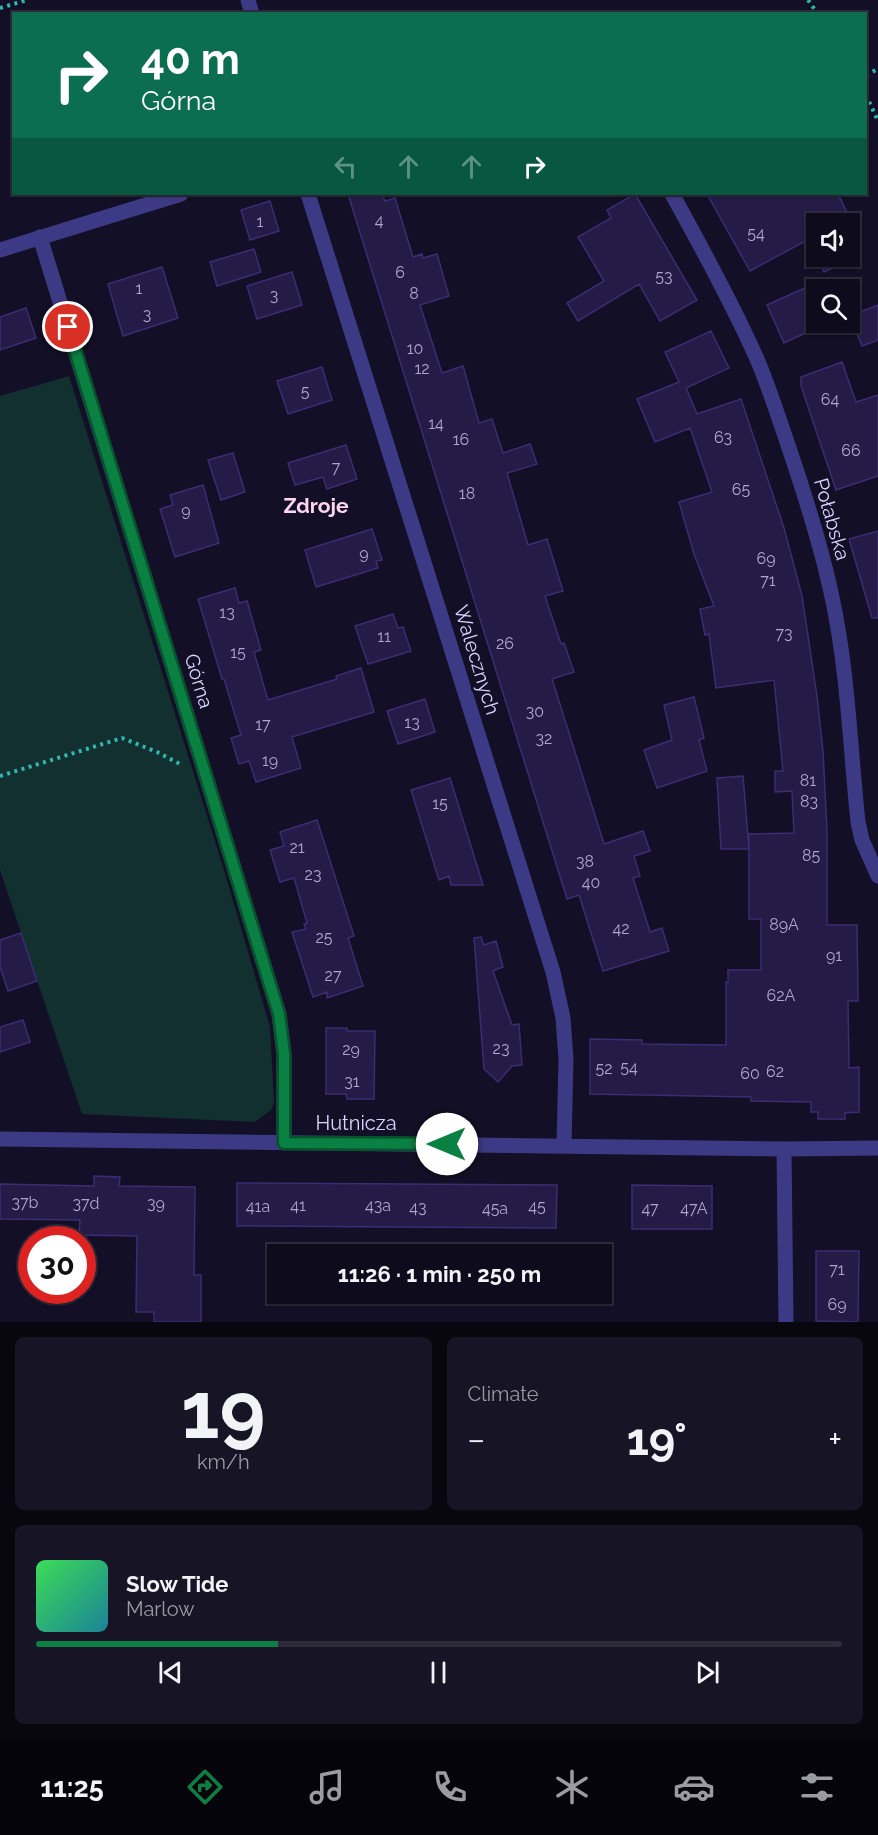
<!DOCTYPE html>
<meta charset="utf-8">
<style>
:root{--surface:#0e0b1c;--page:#171425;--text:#f1f3f6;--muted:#9b9ba3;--line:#2e2b3b;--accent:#0b8043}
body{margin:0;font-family:Raleway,sans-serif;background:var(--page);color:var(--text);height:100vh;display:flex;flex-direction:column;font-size:22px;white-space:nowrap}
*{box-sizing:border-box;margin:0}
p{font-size:20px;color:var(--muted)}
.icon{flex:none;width:33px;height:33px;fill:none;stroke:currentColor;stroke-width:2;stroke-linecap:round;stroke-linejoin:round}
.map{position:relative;height:1322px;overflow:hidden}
.drawer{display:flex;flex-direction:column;gap:15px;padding:15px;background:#08060f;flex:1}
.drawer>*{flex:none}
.top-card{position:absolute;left:12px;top:12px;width:855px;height:183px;border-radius:0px;box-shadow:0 2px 4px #0004,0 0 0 2px var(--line);background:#0b6e4f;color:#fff;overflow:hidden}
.fabs{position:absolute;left:806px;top:213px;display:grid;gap:12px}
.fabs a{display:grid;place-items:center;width:54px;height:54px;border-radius:0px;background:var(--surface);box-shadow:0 2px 4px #0004,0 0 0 2px var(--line);font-size:30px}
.speed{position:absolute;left:18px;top:1226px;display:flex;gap:12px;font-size:30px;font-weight:700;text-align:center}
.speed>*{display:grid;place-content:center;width:78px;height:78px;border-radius:50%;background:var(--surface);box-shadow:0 2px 4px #0004,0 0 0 2px var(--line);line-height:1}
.speed .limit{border:9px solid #d22;background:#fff;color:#111}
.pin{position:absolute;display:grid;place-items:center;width:51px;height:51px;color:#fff;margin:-26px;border:3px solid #fff;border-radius:50%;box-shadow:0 2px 6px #0007}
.me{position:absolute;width:66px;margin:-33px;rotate:270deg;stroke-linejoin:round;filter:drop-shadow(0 0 4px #0008)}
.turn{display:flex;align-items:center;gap:21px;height:126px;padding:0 30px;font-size:27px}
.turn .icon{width:78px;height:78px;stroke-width:2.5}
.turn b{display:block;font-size:42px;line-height:51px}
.lanes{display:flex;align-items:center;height:57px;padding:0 30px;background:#0003;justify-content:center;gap:30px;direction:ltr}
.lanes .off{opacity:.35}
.big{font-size:45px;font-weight:700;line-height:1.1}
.drawer .widget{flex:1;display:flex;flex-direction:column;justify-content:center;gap:9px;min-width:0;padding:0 21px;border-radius:9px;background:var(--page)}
.drawer .dial{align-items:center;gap:0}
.dial b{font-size:78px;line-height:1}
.song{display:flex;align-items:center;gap:18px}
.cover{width:72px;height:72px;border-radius:9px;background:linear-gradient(135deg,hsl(130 70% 55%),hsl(190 70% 35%))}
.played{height:6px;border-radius:3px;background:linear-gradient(90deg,var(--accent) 30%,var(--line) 30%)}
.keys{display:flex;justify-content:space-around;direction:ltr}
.heat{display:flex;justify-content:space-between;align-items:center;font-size:33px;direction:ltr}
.drawer .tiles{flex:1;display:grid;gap:15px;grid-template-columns:1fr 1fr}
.widget:last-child{grid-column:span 2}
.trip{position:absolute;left:267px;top:1244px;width:345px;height:60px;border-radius:0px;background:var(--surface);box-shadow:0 2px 4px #0004,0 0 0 2px var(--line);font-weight:700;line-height:60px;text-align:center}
.tabs{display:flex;height:96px;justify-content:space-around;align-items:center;background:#06040b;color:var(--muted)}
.tabs .icon{width:42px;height:42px}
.tabs .on{color:var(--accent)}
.tabs b{font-size:27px;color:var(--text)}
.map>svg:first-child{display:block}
.green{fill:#12302f}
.building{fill:#241b47;stroke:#3b2d73;stroke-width:1.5}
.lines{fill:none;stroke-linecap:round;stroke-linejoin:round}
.path{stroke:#2fb8b0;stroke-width:4;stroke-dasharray:3 4.5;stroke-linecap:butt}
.minor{stroke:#3d3a85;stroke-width:15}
.route-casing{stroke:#07532c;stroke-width:15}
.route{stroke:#0b8043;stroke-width:10}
.labels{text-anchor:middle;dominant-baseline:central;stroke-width:6;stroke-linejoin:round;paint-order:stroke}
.number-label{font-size:16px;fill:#aca6d1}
.street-label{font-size:20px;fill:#d9d4ff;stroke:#130f26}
.neighbourhood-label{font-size:21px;font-weight:bold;fill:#ffd6f0;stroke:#130f26}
</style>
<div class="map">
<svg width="878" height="1322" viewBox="0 0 878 1322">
<rect width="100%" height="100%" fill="#130f26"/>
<path class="green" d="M69,376L224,870L270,1027L274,1102L271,1110L255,1122L82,1114L0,870V396Z"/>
<path class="building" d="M348,194H382L385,201L395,198L413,257L422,254L423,258L437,254L449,296L420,305L442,373L463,366L479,423L492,419L503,453L530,444L537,464L507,473L528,545L547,539L563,591L545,596L561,644L564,643L574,672L552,679L604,844L643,831L650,851L634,856L640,876L633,878L650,932L662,928L669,951L603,971L579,895L567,899Z
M635,194L697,300L660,321L639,284L578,321L567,303L604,281L578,237L611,218L607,210Z
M707,194H838L860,239L849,244V224H816V254L809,239L750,271Z
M270,201L279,231L250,240L241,210Z
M254,249L261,272L217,286L210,262Z
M817,256H845L848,261L824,272Z
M162,267L178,318L123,336L108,284Z
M292,272L302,305L257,319L247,286Z
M816,283V328L784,343L767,305Z
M878,305V340L862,346L850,316Z
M26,308L36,338L0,350V317Z
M711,331L729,368L686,388L697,414L741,399L784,528L802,596L817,696L823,751L827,831V925H857L858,1001H848L849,1068L859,1067V1112L845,1113V1119H818V1112H811V1102L751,1101V1097L590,1094V1039L642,1040V1044L726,1045V982H728V970H761V919H749V834L794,833L792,791L775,792V771H783L774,680L716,688L709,634L705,635L700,609L714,606L694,554L679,502L712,492L690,428L655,442L637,399L679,382L665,352Z
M842,362L856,402L878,395V476L836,490L801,386V377Z
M322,367L332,400L288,414L277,381Z
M346,445L357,479L327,489L323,477L295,485L288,463Z
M233,453L245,492L221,500L208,460Z
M203,485L219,543L175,557L160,509L173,505L170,495Z
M372,529L382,560L376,561L378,568L316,587L305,550Z
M878,531V618H872L849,539Z
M235,588L239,603L247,601L261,650L254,652L268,700L337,679L336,676L361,668L374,712L292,737L301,768L256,782L249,761L239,764L231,738L241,735L224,679H222L198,599Z
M393,614L398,628L403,627L411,651L368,664L355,626Z
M694,697L704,738L699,740L707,771L657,788L644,750L672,740L664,705Z
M425,699L435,732L398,744L387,711Z
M743,776L749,849H721L717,778Z
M450,778L475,859L483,885H451L449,876L439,880L411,790Z
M317,820L354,936L348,938L363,986L327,998V992L313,997L292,932L306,929L304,924L307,923L294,878L280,882L270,850L284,846L280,832Z
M21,933L37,981L8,991L0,967V940Z
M481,937L484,945L496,941L503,967L493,971L512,1025L519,1024L522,1065L512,1066L498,1082L484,1069L474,938Z
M23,1020L30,1042L0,1052V1027Z
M326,1028H347V1031H375L374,1099H347L346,1094H326Z
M94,1176L120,1177L119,1186L195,1187L194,1275H201V1322H154V1312H136L137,1236L79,1235L80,1220L0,1219V1184L94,1186Z
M237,1183L557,1185L556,1228L237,1226Z
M632,1185L712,1186V1229H632Z
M816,1251H859L858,1322L816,1321Z"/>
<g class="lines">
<path class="path" d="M808,0L818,14
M0,8L27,0
M866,75L878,69
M866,95L878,121
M0,776L122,738L157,752L180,764"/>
<path class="minor" d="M248,0L252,14
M308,194L553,972L563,1018L566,1059L564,1145
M672,194C702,248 732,303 757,359C769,387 778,416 788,445C805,495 821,545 832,597C848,671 850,747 858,822L862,840L878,876
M40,237L279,1014L284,1054V1143
M0,250L181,194
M0,1139L784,1149L878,1148
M784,1149L786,1322"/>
</g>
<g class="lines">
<g class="route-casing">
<path id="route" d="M68,327L279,1014L284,1054V1143L447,1144"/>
</g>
<use href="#route" class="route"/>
</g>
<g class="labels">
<g class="number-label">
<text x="379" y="220">4</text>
<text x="260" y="221">1</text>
<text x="756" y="233">54</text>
<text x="400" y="272">6</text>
<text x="664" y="276">53</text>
<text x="139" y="288">1</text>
<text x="414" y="293">8</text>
<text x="274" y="295">3</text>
<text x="147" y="314">3</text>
<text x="415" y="348">10</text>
<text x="422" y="368">12</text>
<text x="305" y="391">5</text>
<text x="830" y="399">64</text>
<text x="436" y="423">14</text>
<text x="723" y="437">63</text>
<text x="461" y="439">16</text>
<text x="851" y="450">66</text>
<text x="336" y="467">7</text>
<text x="741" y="489">65</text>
<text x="467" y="493">18</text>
<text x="186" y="510">9</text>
<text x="364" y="553">9</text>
<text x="766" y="558">69</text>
<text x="768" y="580">71</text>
<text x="227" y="612">13</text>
<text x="784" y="633">73</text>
<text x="384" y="636">11</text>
<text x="505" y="643">26</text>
<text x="238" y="652">15</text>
<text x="535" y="711">30</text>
<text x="412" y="722">13</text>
<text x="263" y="724">17</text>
<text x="544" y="738">32</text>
<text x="270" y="760">19</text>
<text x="808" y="780">81</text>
<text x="809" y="801">83</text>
<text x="440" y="803">15</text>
<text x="297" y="847">21</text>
<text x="811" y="855">85</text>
<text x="585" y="861">38</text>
<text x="313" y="874">23</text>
<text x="591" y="882">40</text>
<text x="784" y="924">89A</text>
<text x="621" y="928">42</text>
<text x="324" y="937">25</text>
<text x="834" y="955">91</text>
<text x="333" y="975">27</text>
<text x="781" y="995">62A</text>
<text x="501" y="1048">23</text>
<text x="351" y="1049">29</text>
<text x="629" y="1067">54</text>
<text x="604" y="1068">52</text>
<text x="775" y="1071">62</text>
<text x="750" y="1073">60</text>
<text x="352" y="1081">31</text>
<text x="25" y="1202">37b</text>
<text x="86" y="1203">37d</text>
<text x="156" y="1203">39</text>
<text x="298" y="1205">41</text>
<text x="378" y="1205">43a</text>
<text x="258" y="1206">41a</text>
<text x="537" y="1206">45</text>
<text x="418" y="1207">43</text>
<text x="495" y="1208">45a</text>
<text x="650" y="1208">47</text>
<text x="694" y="1208">47A</text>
<text x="837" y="1269">71</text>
<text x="837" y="1304">69</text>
</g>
<g class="street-label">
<text transform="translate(832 519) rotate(74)">Połabska</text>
<text transform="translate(477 660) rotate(73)">Walecznych</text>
<text transform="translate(199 681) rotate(73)">Górna</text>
<text x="356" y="1123">Hutnicza</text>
</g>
<g class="neighbourhood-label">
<text x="316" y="505">Zdroje</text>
</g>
</g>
</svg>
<div class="fabs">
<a><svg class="icon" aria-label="sound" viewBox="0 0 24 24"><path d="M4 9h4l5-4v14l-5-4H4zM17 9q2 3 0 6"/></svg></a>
<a><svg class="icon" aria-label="search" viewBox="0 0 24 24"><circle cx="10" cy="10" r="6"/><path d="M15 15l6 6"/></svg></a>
</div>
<div class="speed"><div class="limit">30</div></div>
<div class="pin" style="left:68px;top:327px;background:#d93025"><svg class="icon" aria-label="arrive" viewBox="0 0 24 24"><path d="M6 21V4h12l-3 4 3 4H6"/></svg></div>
<svg class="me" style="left:447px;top:1144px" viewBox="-20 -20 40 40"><circle r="19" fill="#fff"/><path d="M0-13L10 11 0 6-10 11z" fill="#0b8043"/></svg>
<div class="trip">11:26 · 1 min · 250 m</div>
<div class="top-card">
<div class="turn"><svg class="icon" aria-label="right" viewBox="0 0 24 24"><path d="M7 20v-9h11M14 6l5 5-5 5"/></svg><div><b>40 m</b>Górna</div></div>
<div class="lanes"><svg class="icon off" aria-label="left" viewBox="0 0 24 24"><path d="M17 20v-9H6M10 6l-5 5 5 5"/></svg><svg class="icon off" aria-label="ahead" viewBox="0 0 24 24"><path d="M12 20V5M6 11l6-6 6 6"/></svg><svg class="icon off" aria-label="ahead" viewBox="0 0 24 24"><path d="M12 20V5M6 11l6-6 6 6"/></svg><svg class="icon" aria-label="right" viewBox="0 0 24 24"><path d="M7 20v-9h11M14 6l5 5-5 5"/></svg></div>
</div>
</div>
<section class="drawer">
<div class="tiles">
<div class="widget dial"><b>19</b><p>km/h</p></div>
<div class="widget"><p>Climate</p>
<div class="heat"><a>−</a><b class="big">19°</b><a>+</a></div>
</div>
<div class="widget">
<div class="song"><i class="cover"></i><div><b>Slow Tide</b><p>Marlow</p></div></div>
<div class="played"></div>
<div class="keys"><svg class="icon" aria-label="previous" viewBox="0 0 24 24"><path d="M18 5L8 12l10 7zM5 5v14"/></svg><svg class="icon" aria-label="pause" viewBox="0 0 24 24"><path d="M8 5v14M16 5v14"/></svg><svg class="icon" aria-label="next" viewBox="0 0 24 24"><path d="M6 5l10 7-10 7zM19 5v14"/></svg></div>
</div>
</div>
</section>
<nav class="tabs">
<b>11:25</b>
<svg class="icon on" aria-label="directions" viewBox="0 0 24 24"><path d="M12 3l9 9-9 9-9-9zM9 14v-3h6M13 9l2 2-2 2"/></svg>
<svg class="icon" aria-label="music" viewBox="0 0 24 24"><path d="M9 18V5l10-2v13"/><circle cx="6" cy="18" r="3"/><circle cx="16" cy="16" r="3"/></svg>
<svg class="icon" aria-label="phone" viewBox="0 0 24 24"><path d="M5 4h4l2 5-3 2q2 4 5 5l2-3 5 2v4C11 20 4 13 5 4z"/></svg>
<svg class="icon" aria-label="climate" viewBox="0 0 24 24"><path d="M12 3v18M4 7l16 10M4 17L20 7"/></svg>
<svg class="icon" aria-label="car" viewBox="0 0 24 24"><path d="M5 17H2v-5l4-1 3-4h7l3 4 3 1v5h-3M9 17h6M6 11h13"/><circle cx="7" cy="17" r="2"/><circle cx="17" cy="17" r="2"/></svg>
<svg class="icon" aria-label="filters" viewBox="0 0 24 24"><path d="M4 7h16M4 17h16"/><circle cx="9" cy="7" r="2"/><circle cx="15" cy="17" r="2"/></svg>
</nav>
